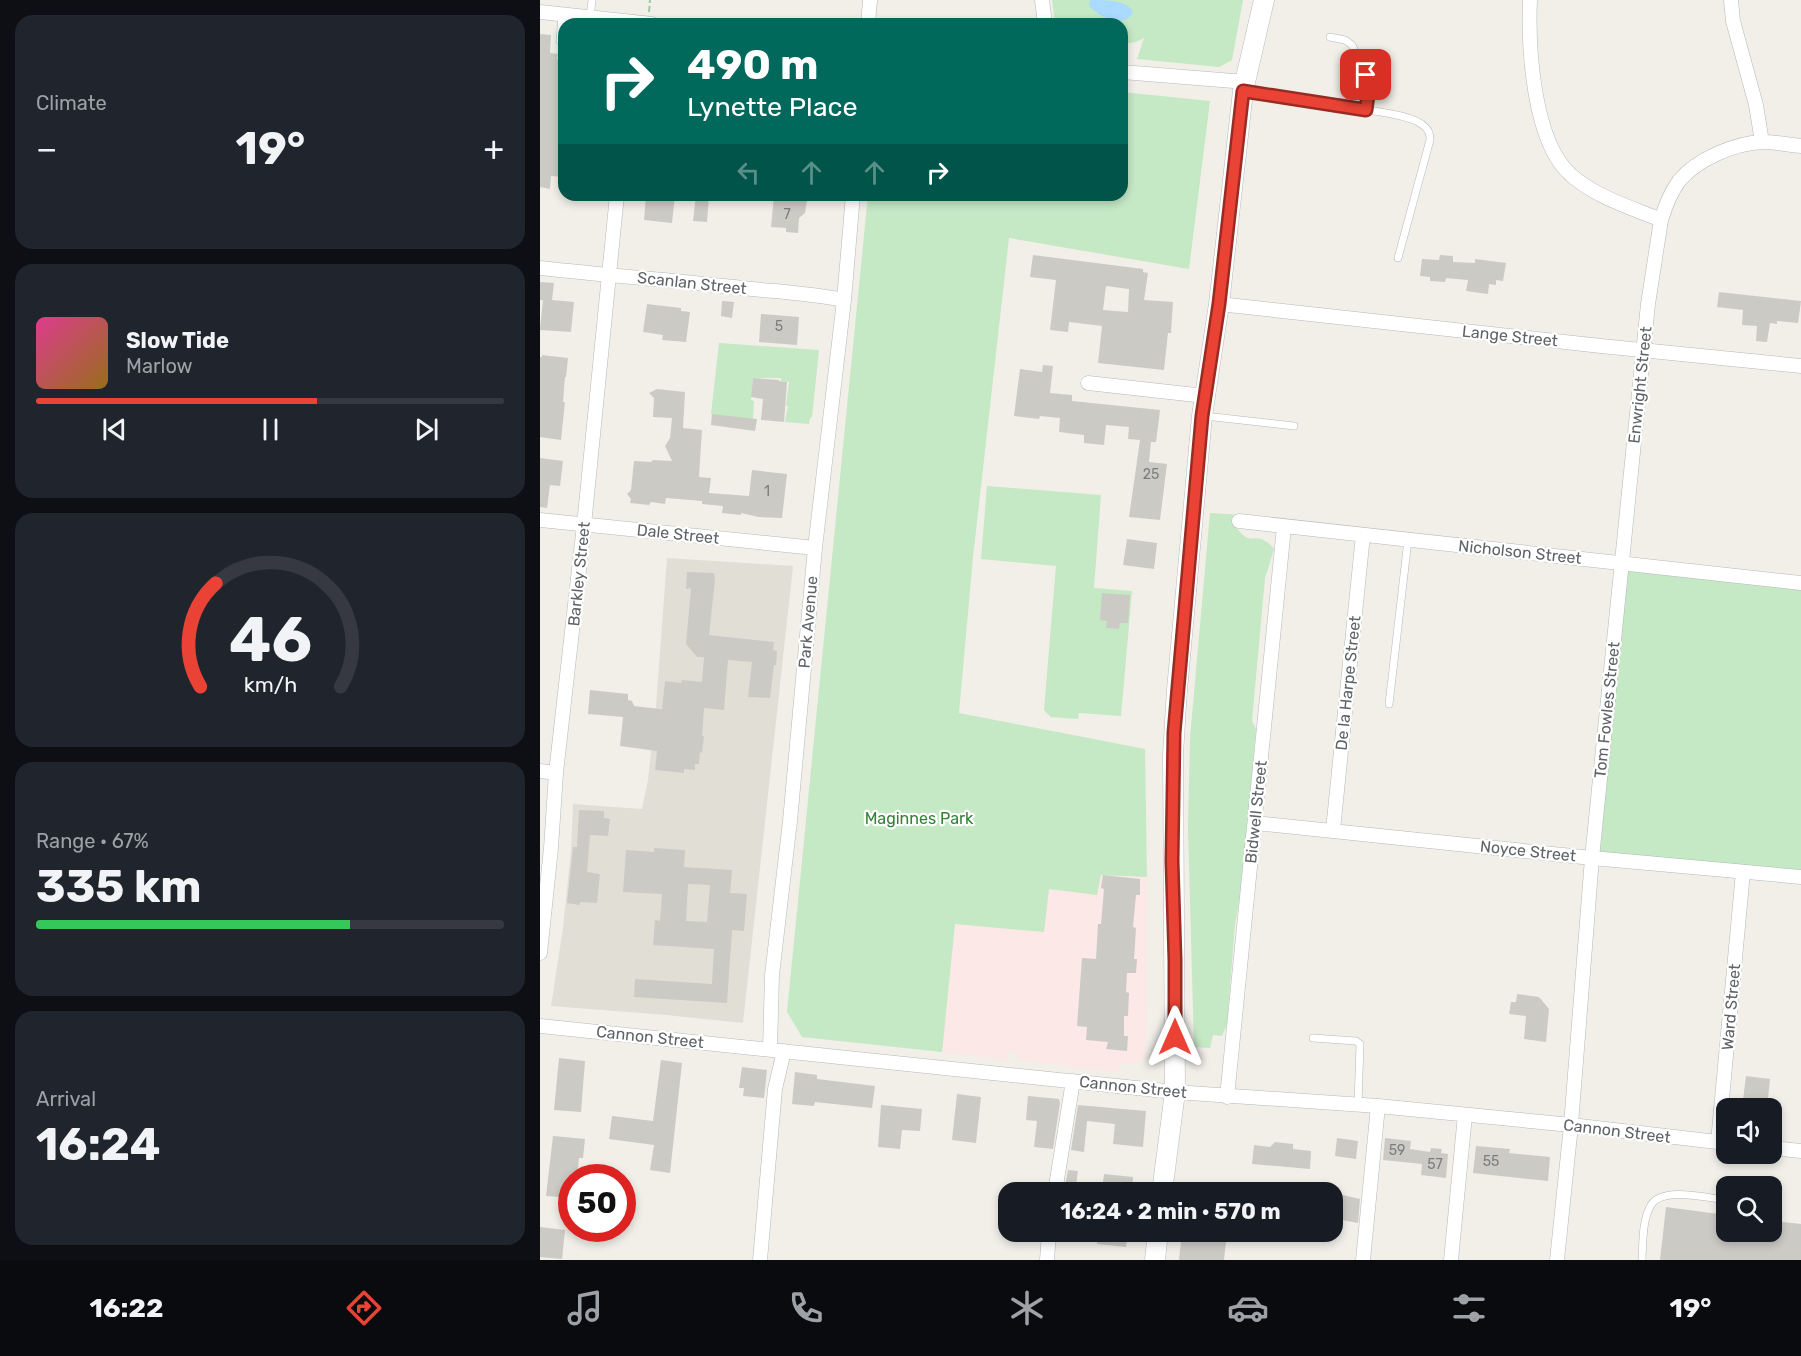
<!DOCTYPE html>
<meta charset="utf-8">
<style>
:root{--surface:#171b24;--page:#20242c;--text:#f1f3f6;--muted:#9ea1a6;--line:#363941;--accent:#ea4335}
body{margin:0;font-family:Rubik,sans-serif;background:var(--page);color:var(--text);height:100vh;display:flex;flex-direction:column;font-size:22px;white-space:nowrap}
*{box-sizing:border-box;margin:0}
p{font-size:20px;color:var(--muted)}
.icon{flex:none;width:33px;height:33px;fill:none;stroke:currentColor;stroke-width:2;stroke-linecap:round;stroke-linejoin:round}
.map{position:relative;flex:1;overflow:hidden}
.panel{display:flex;flex-direction:column;gap:15px;padding:15px;background:#0d0f14;width:540px}
.panel>*{flex:none}
.guide{position:absolute;left:18px;top:18px;width:570px;height:183px;border-radius:18px;box-shadow:0 3px 9px #0003;background:#00695c;color:#fff;overflow:hidden}
.buttons{position:absolute;left:1176px;top:1098px;display:grid;gap:12px}
.buttons a{display:grid;place-items:center;width:66px;height:66px;border-radius:12px;background:var(--surface);box-shadow:0 3px 9px #0003;font-size:30px}
.speed{position:absolute;left:18px;top:1164px;display:flex;gap:12px;font-size:30px;font-weight:700;text-align:center}
.speed>*{display:grid;place-content:center;width:78px;height:78px;border-radius:50%;background:var(--surface);box-shadow:0 3px 9px #0003;line-height:1}
.speed .limit{border:9px solid #d22;background:#fff;color:#111}
.pin{position:absolute;display:grid;place-items:center;width:51px;height:51px;color:#fff;margin:-26px;border-radius:12px;box-shadow:0 3px 9px #0006}
.me{position:absolute;width:66px;margin:-33px;rotate:0deg;stroke-linejoin:round;filter:drop-shadow(0 0 4px #0008)}
.turn{display:flex;align-items:center;gap:21px;height:126px;padding:0 30px;font-size:27px}
.turn .icon{width:78px;height:78px;stroke-width:2.5}
.turn b{display:block;font-size:42px;line-height:51px}
.lanes{display:flex;align-items:center;height:57px;padding:0 30px;background:#0003;justify-content:center;gap:30px;direction:ltr}
.lanes .off{opacity:.35}
.big{font-size:45px;font-weight:700;line-height:1.1}
.panel .tile{flex:1;display:flex;flex-direction:column;justify-content:center;gap:9px;min-width:0;padding:0 21px;border-radius:18px;background:var(--page)}
.panel .dial{align-items:center;gap:0}
.dial svg{height:156px;overflow:visible;fill:none;stroke:var(--line);stroke-width:7;stroke-linecap:round;text-anchor:middle}
.dial text{fill:var(--text);stroke:none}
.song{display:flex;align-items:center;gap:18px}
.cover{width:72px;height:72px;border-radius:9px;background:linear-gradient(135deg,hsl(330 70% 55%),hsl(40 70% 35%))}
.played{height:6px;border-radius:3px;background:linear-gradient(90deg,var(--accent) 60%,var(--line) 60%)}
.keys{display:flex;justify-content:space-around;direction:ltr}
.heat{display:flex;justify-content:space-between;align-items:center;font-size:33px;direction:ltr}
.charge{height:9px;border-radius:4px;background:linear-gradient(90deg,#34c759 67%,var(--line) 0)}
.trip{position:absolute;left:458px;top:1182px;width:345px;height:60px;border-radius:18px;background:var(--surface);box-shadow:0 3px 9px #0003;font-weight:700;line-height:60px;text-align:center}
.tab-bar{display:flex;height:96px;justify-content:space-around;align-items:center;background:#090b0e;color:var(--muted)}
.tab-bar .icon{width:42px;height:42px}
.tab-bar .active{color:var(--accent)}
.tab-bar b{font-size:27px;color:var(--text)}
main{display:flex;flex:1;min-height:0}
.map>svg:first-child{display:block}
.education{fill:#e1ded6}
.medical{fill:#fce8e6}
.green{fill:#c5e8c5}
.water{fill:#aadaff}
.building{fill:#cccac5;fill-rule:evenodd}
.lines{fill:none;stroke-linecap:round;stroke-linejoin:round}
.service-casing{stroke:#b5b8bc;stroke-width:8}
.minor-casing{stroke:#b5b8bc;stroke-width:15}
.secondary-casing{stroke:#b6babf;stroke-width:21}
.path{stroke:#9cc7a9;stroke-width:2;stroke-dasharray:6 3;stroke-linecap:butt}
.service{stroke:#fff;stroke-width:7}
.minor{stroke:#fff;stroke-width:14}
.secondary{stroke:#fff;stroke-width:20}
.route-casing{stroke:#982c22;stroke-width:15}
.route{stroke:#ea4335;stroke-width:10}
.labels{text-anchor:middle;dominant-baseline:central;stroke-width:4.5;stroke-linejoin:round;paint-order:stroke}
.number-label{font-size:14px;fill:#7a7d7f}
.street-label{font-size:16px;fill:#5f6368;stroke:#fff}
.park-label{font-size:16px;fill:#348238;stroke:#fff}
</style>
<main>
<section class="panel">
<div class="tile"><p>Climate</p>
<div class="heat"><a>−</a><b class="big">19°</b><a>+</a></div>
</div>
<div class="tile">
<div class="song"><i class="cover"></i><div><b>Slow Tide</b><p>Marlow</p></div></div>
<div class="played"></div>
<div class="keys"><svg class="icon" aria-label="previous" viewBox="0 0 24 24"><path d="M18 5L8 12l10 7zM5 5v14"/></svg><svg class="icon" aria-label="pause" viewBox="0 0 24 24"><path d="M8 5v14M16 5v14"/></svg><svg class="icon" aria-label="next" viewBox="0 0 24 24"><path d="M6 5l10 7-10 7zM19 5v14"/></svg></div>
</div>
<div class="tile dial"><svg viewBox="0 0 100 80">
<path d="M14 69A42 42 0 1 1 86 69"/>
<path d="M14 69A42 42 0 0 1 22 16" stroke="#ea4335"/>
<text x="50" y="56" font-size="32" font-weight="700">46</text>
<text x="50" y="72" font-size="11">km/h</text>
</svg></div>
<div class="tile"><p>Range · 67%</p><b class="big">335 km</b><div class="charge"></div></div>
<div class="tile"><p>Arrival</p><b class="big">16:24</b></div>
</section>
<div class="map">
<svg width="1261" height="1260" viewBox="0 0 1261 1260">
<rect width="100%" height="100%" fill="#f1efe8"/>
<path class="education" d="M127,558L253,566L203,1023L126,1015L11,1006L23,928L31,850L33,804L102,809L108,780L116,706Z"/>
<path class="medical" d="M561,875L607,877L606,1052L601,1061L592,1064L579,1063V1072L478,1060V1053L469,1052L468,1060L402,1052L415,924L503,932L509,889L557,894Z"/>
<path class="green" d="M512,0H703L692,60L679,67L597,59L604,38L596,42L582,44V24H515Z
M582,92L670,101L649,269L469,238L433,557L419,713L605,749L607,877L561,875L557,895L509,889L504,932L415,924L402,1052L262,1037L247,1012L328,195H582Z
M179,343L279,350L272,417L270,418L269,424L245,422L248,406H246L249,382L241,381V378H213L211,400L214,401L213,419L171,414Z
M447,486L561,495L554,588L592,591L581,716L539,713L538,719L511,717L504,710L516,566L441,559Z
M670,513L703,515L696,522V527C710,547 714,533 727,542C730,544 732,547 734,549L725,578L712,721L716,729L701,890L695,924L687,1024L682,1036L673,1035L670,1048L654,1047L648,828L650,738Z
M1082,562L1261,583V877L1052,858Z"/>
<path class="water" d="M550,0C566,0 587,0 593,12C585,30 557,17 549,5Z"/>
<path class="building" d="M0,34L11,35L10,53L18,54L17,59L24,60L23,177L11,176L10,189L0,187Z
M106,195H135L132,223L104,220Z
M156,195H169L167,222L153,221Z
M234,195L264,197L263,200H267L265,213L259,218L258,233L246,232V228L231,227Z
M493,255L603,269V272L608,273L604,300L633,302L631,333H628L624,370L558,363L562,326L529,322L528,332L510,330L516,280L490,277ZM566,286L589,289L588,312L563,310Z
M900,255L913,256V262L935,263V259L966,263L963,281L956,280V285L949,284L948,294L926,291L928,280L906,278L905,282L890,281V277L880,276L882,259L899,260Z
M0,282L14,283L12,300L34,302L31,332L0,330L3,300H0Z
M1179,292L1261,301L1258,323L1237,321V324L1230,323L1227,342L1216,341L1217,326L1202,325L1203,310L1177,307Z
M182,301L194,302L192,318L181,316Z
M107,304L141,308V311L150,312L146,342L122,340L123,335L103,332Z
M221,314L259,317L257,345L219,342Z
M2,355L28,358L26,377H25L23,402H25L21,440L0,437V357H2Z
M503,365L513,366L510,393L532,395V401L620,410L616,442H611L609,462L627,464L620,520L589,517L600,440L588,439L589,427L566,425L564,445L544,443V435L519,432L520,418L500,416L499,419L474,416L480,369L502,372Z
M213,378L239,380V381L247,382L244,422L221,420L223,399L211,397Z
M117,389L145,392L143,428L162,430L159,477L171,478L169,493L209,496L212,470L247,474L242,518L219,517L201,513V515L182,513L183,506L162,504V501L126,498L125,504L111,502L109,505L90,503L91,499L87,494L91,490L94,461L111,462L113,460L132,461L125,446L130,438L132,418L113,417L114,398L109,393Z
M172,414L217,419L215,431L171,425Z
M0,458L23,461L20,486L10,485L7,508L0,507Z
M587,539L617,543L614,569L583,565Z
M147,572L174,573L175,580L169,635L234,642L233,650L237,651L236,665H234L230,698L208,697L212,662L188,660L184,710L164,708L162,736H164L162,753L160,752L159,764H155V770L144,769V773L115,770L117,751L80,746L83,717L48,714L50,690L88,694V700L92,701L94,706L120,709H122L125,681L141,683L142,680L162,682L164,657H157L146,644L151,588L146,589Z
M562,593L590,595L588,623H580L579,629L566,628L567,621L560,620Z
M39,810L64,811V818L70,819L68,836L50,835L47,872L60,874L57,903L40,902V905L27,903L33,847H37Z
M114,848L145,850L144,867L192,870L190,893L207,894L204,931L192,930L187,1003L94,997L95,979L172,984L174,949L113,945L115,920L120,921L122,894L83,892L86,850L114,852ZM148,884L170,885L167,922L146,921Z
M563,875L600,879V895H596L593,927L596,928L594,959H597L596,973H587L586,992L589,993L588,1016H584V1036H588L587,1051L566,1049L568,1042L546,1040L547,1027L537,1026L542,958L556,959L558,924H561L564,889L561,888Z
M977,994L999,997L1009,1009L1006,1042L984,1039L986,1016L969,1014L971,1002H976Z
M19,1058L45,1061L41,1112L14,1110Z
M121,1060L142,1063L130,1173L110,1170L114,1145L69,1139L72,1116L113,1121Z
M202,1067L227,1070L224,1098L203,1096L204,1088H199Z
M255,1072L277,1075V1079L335,1086L332,1108L275,1102L274,1106L252,1104Z
M1206,1076L1230,1079L1227,1108H1202Z
M417,1094L441,1097L436,1143L412,1140Z
M488,1096L519,1099L520,1103L513,1149L494,1147L497,1121L486,1120Z
M341,1105L382,1109L380,1131L362,1130L360,1149L338,1147Z
M538,1105L606,1111L603,1147L573,1144L575,1124L547,1121L544,1152L531,1150Z
M13,1136L45,1139L43,1158H39L37,1178H32V1198L6,1196Z
M797,1138L818,1141L816,1159L795,1156Z
M845,1138L871,1141L870,1149L890,1152L891,1148L902,1149L901,1153L908,1154L906,1178L881,1175L882,1164L843,1160Z
M735,1142L753,1144V1149L771,1151L770,1169L712,1164L714,1145L730,1147Z
M936,1146L970,1149L969,1153L1010,1157L1008,1181L933,1173Z
M528,1170L538,1171L535,1192H524Z
M564,1174L593,1177L592,1192H562Z
M802,1195L820,1199L818,1223L797,1219Z
M1126,1207L1186,1215V1232H1232V1221L1261,1224V1260H1120Z
M0,1227L25,1230L22,1259L0,1257Z
M559,1232H588L586,1247L557,1244Z
M642,1232H687L684,1260H639Z"/>
<g class="lines">
<g class="service-casing">
<path id="service" d="M22,15L20,41L24,45
M50,18L52,0
M706,91L826,110L829,87L826,75L812,45L805,40L790,37
M826,110C841,112 875,116 885,127C889,130 890,135 890,140L858,258
M665,416L754,426
M849,704L868,540
M773,1038L816,1041L820,1044L818,1105
M1102,1260C1103,1243 1102,1220 1111,1205C1123,1186 1167,1198 1186,1200"/>
</g>
<g class="minor-casing">
<path id="minor" d="M502,0L505,24
M990,0C988,47 993,142 1031,175C1054,196 1092,208 1121,220
M1191,0L1193,21L1216,105L1222,142
M0,12L112,24
M328,24L330,0
M582,72L706,82
M0,268C71,276 141,281 212,289C242,292 273,294 304,300
M679,304L1061,346L1261,366
M548,383L665,396
M0,520L275,548
M699,521L1261,583
M0,771L16,773
M715,823L1052,858L1261,877
M793,830L823,535
M0,953L11,848L16,773L44,525L77,195
M0,1026L635,1092L838,1106L1031,1125L1186,1143
M230,1049L232,975L250,821L275,548L304,300L313,195
M687,1097L744,527
M1178,1142L1203,872
M1232,1148L1261,1151
M515,1192L533,1081
M220,1260L235,1089L244,1051
M507,1260L509,1232
M823,1260L838,1106
M911,1260L925,1115
M1017,1260L1031,1125L1052,858L1108,304L1121,220C1125,207 1131,192 1139,181C1157,159 1195,143 1223,142C1236,142 1249,145 1261,146"/>
</g>
<g class="secondary-casing">
<path id="secondary" d="M622,1192L635,1092L633,754L637,690L662,416L679,304L703,91L724,0
M615,1260L618,1232"/>
</g>
<path class="path" d="M109,12L110,0"/>
<use href="#service" class="service"/>
<use href="#minor" class="minor"/>
<use href="#secondary" class="secondary"/>
</g>
<g class="lines">
<g class="route-casing">
<path id="route" d="M635,1037V960L632,861L634,733L662,416L679,304L703,91L826,110L829,87L826,75"/>
</g>
<use href="#route" class="route"/>
</g>
<g class="labels">
<g class="number-label">
<text x="247" y="214">7</text>
<text x="239" y="326">5</text>
<text x="611" y="474">25</text>
<text x="227" y="491">1</text>
<text x="857" y="1150">59</text>
<text x="951" y="1161">55</text>
<text x="895" y="1164">57</text>
</g>
<g class="street-label">
<text transform="translate(152 283) rotate(6)">Scanlan Street</text>
<text transform="translate(970 336) rotate(6)">Lange Street</text>
<text transform="translate(1100 385) rotate(-84)">Enwright Street</text>
<text transform="translate(138 534) rotate(6)">Dale Street</text>
<text transform="translate(980 552) rotate(6)">Nicholson Street</text>
<text transform="translate(39 574) rotate(-84)">Barkley Street</text>
<text transform="translate(268 622) rotate(-85)">Park Avenue</text>
<text transform="translate(808 683) rotate(-84)">De la Harpe Street</text>
<text transform="translate(1067 710) rotate(-84)">Tom Fowles Street</text>
<text transform="translate(716 812) rotate(-84)">Bidwell Street</text>
<text transform="translate(988 851) rotate(6)">Noyce Street</text>
<text transform="translate(1191 1007) rotate(-85)">Ward Street</text>
<text transform="translate(110 1037) rotate(6)">Cannon Street</text>
<text transform="translate(593 1087) rotate(6)">Cannon Street</text>
<text transform="translate(1077 1131) rotate(7)">Cannon Street</text>
</g>
<g class="park-label">
<text x="379" y="818">Maginnes Park</text>
</g>
</g>
</svg>
<div class="buttons">
<a><svg class="icon" aria-label="sound" viewBox="0 0 24 24"><path d="M4 9h4l5-4v14l-5-4H4zM17 9q2 3 0 6"/></svg></a>
<a><svg class="icon" aria-label="search" viewBox="0 0 24 24"><circle cx="10" cy="10" r="6"/><path d="M15 15l6 6"/></svg></a>
</div>
<div class="speed"><div class="limit">50</div></div>
<div class="pin" style="left:826px;top:75px;background:#d93025"><svg class="icon" aria-label="arrive" viewBox="0 0 24 24"><path d="M6 21V4h12l-3 4 3 4H6"/></svg></div>
<svg class="me" style="left:635px;top:1037px" viewBox="-20 -20 40 40"><path d="M0-17L14 15 0 8-14 15z" fill="#ea4335" stroke="#fff" stroke-width="4"/></svg>
<div class="trip">16:24 · 2 min · 570 m</div>
<div class="guide">
<div class="turn"><svg class="icon" aria-label="right" viewBox="0 0 24 24"><path d="M7 20v-9h11M14 6l5 5-5 5"/></svg><div><b>490 m</b>Lynette Place</div></div>
<div class="lanes"><svg class="icon off" aria-label="left" viewBox="0 0 24 24"><path d="M17 20v-9H6M10 6l-5 5 5 5"/></svg><svg class="icon off" aria-label="ahead" viewBox="0 0 24 24"><path d="M12 20V5M6 11l6-6 6 6"/></svg><svg class="icon off" aria-label="ahead" viewBox="0 0 24 24"><path d="M12 20V5M6 11l6-6 6 6"/></svg><svg class="icon" aria-label="right" viewBox="0 0 24 24"><path d="M7 20v-9h11M14 6l5 5-5 5"/></svg></div>
</div>
</div>
</main>
<nav class="tab-bar">
<b>16:22</b>
<svg class="icon active" aria-label="directions" viewBox="0 0 24 24"><path d="M12 3l9 9-9 9-9-9zM9 14v-3h6M13 9l2 2-2 2"/></svg>
<svg class="icon" aria-label="music" viewBox="0 0 24 24"><path d="M9 18V5l10-2v13"/><circle cx="6" cy="18" r="3"/><circle cx="16" cy="16" r="3"/></svg>
<svg class="icon" aria-label="phone" viewBox="0 0 24 24"><path d="M5 4h4l2 5-3 2q2 4 5 5l2-3 5 2v4C11 20 4 13 5 4z"/></svg>
<svg class="icon" aria-label="climate" viewBox="0 0 24 24"><path d="M12 3v18M4 7l16 10M4 17L20 7"/></svg>
<svg class="icon" aria-label="car" viewBox="0 0 24 24"><path d="M5 17H2v-5l4-1 3-4h7l3 4 3 1v5h-3M9 17h6M6 11h13"/><circle cx="7" cy="17" r="2"/><circle cx="17" cy="17" r="2"/></svg>
<svg class="icon" aria-label="filters" viewBox="0 0 24 24"><path d="M4 7h16M4 17h16"/><circle cx="9" cy="7" r="2"/><circle cx="15" cy="17" r="2"/></svg>
<b>19°</b>
</nav>
